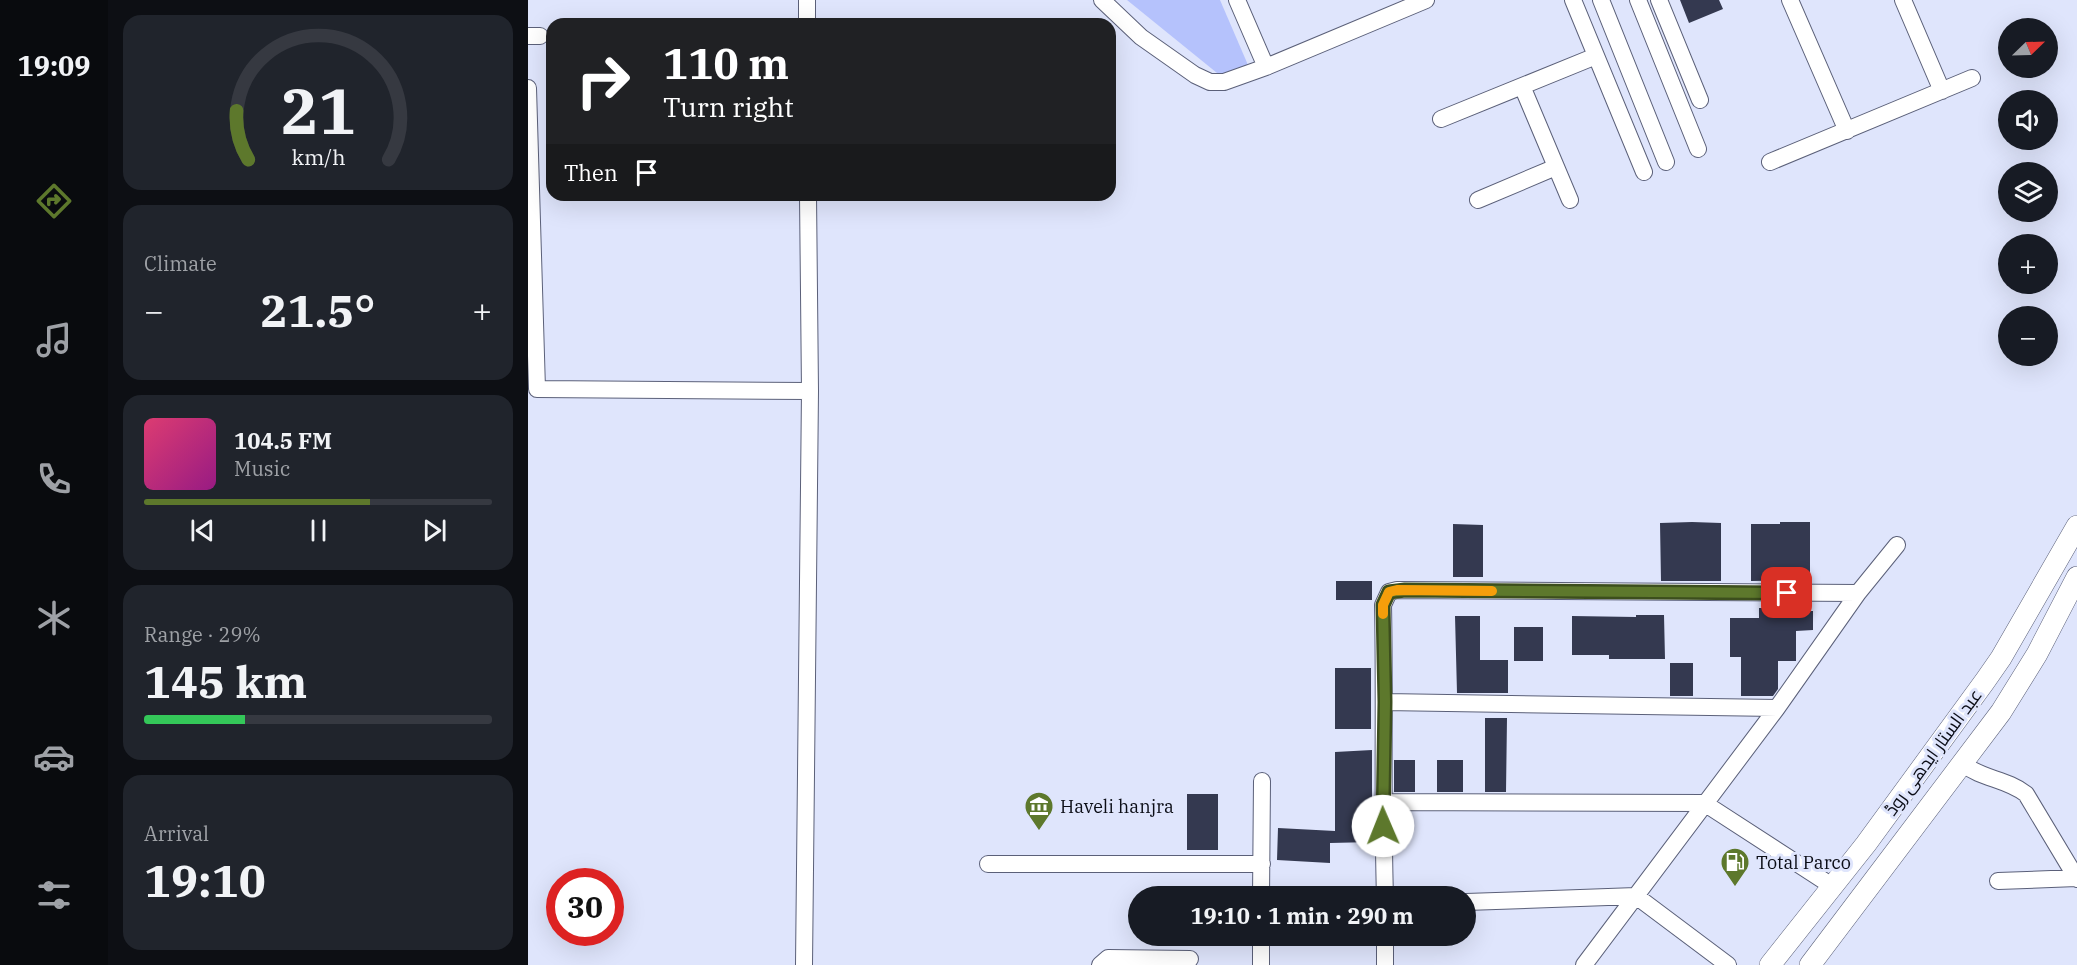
<!DOCTYPE html>
<meta charset="utf-8">
<style>
:root{--surface:#171b24;--page:#20242c;--text:#f1f3f6;--muted:#9ea1a6;--line:#363941;--accent:#5d782c}
body{margin:0;font-family:"IBM Plex Serif",Cairo,serif;background:var(--page);color:var(--text);height:100vh;display:flex;flex-direction:column;font-size:22px;white-space:nowrap}
*{box-sizing:border-box;margin:0}
p{font-size:20px;color:var(--muted)}
.icon{flex:none;width:33px;height:33px;fill:none;stroke:currentColor;stroke-width:2;stroke-linecap:round;stroke-linejoin:round}
.map{position:relative;flex:1;overflow:hidden}
.side{display:flex;flex-direction:column;gap:15px;padding:15px;background:#0d0f14;width:420px}
.side>*{flex:none}
.top-card{position:absolute;left:18px;top:18px;width:570px;height:183px;border-radius:18px;box-shadow:0 6px 24px #0002;background:#202124;color:#fff;overflow:hidden}
.needle{width:39px;rotate:67deg}
.controls{position:absolute;left:1470px;top:18px;display:grid;gap:12px}
.controls a{display:grid;place-items:center;width:60px;height:60px;border-radius:50%;background:var(--surface);box-shadow:0 6px 24px #0002;font-size:30px}
.speed{position:absolute;left:18px;top:868px;display:flex;gap:12px;font-size:30px;font-weight:700;text-align:center}
.speed>*{display:grid;place-content:center;width:78px;height:78px;border-radius:50%;background:var(--surface);box-shadow:0 6px 24px #0002;line-height:1}
.speed .limit{border:9px solid #d22;background:#fff;color:#111}
.pin{position:absolute;display:grid;place-items:center;width:51px;height:51px;color:#fff;margin:-26px;border-radius:12px;box-shadow:0 3px 9px #0006}
.me{position:absolute;width:66px;margin:-33px;rotate:359deg;stroke-linejoin:round;filter:drop-shadow(0 0 4px #0008)}
.turn{display:flex;align-items:center;gap:21px;height:126px;padding:0 18px;font-size:27px}
.turn .icon{width:78px;height:78px;stroke-width:2.5}
.turn b{display:block;font-size:42px;line-height:51px}
.then{display:flex;align-items:center;height:57px;padding:0 18px;background:#0003;gap:12px;font-size:22px}
.big{font-size:45px;font-weight:800;line-height:1.1}
.side .card{flex:1;display:flex;flex-direction:column;justify-content:center;gap:9px;min-width:0;padding:0 21px;border-radius:18px;background:var(--page)}
.side .dial{align-items:center;gap:0}
.dial svg{height:156px;overflow:visible;fill:none;stroke:var(--line);stroke-width:7;stroke-linecap:round;text-anchor:middle}
.dial text{fill:var(--text);stroke:none}
.song{display:flex;align-items:center;gap:18px}
.cover{width:72px;height:72px;border-radius:9px;background:linear-gradient(135deg,hsl(340 70% 55%),hsl(310 70% 35%))}
.played{height:6px;border-radius:3px;background:linear-gradient(90deg,var(--accent) 65%,var(--line) 65%)}
.keys{display:flex;justify-content:space-around;direction:ltr}
.heat{display:flex;justify-content:space-between;align-items:center;font-size:33px;direction:ltr}
.charge{height:9px;border-radius:4px;background:linear-gradient(90deg,#34c759 29%,var(--line) 0)}
.trip{position:absolute;left:600px;top:886px;width:348px;height:60px;border-radius:30px;background:var(--surface);box-shadow:0 6px 24px #0002;font-weight:800;line-height:60px;text-align:center}
main{display:flex;flex:1;min-height:0}
.menu{display:flex;flex-direction:column;width:108px;justify-content:space-around;align-items:center;background:#090b0e;color:var(--muted)}
.menu .icon{width:42px;height:42px}
.menu .selected{color:var(--accent)}
.menu b{font-size:27px;color:var(--text)}
.map>svg:first-child{display:block}
.green{fill:#b5c2fc}
.building{fill:#343950}
.lines{fill:none;stroke-linecap:round;stroke-linejoin:round}
.minor-casing{stroke:#5b6079;stroke-width:18}
.major-casing{stroke:#5b6079;stroke-width:22}
.minor{stroke:#fff;stroke-width:16}
.major{stroke:#fff;stroke-width:21}
.route-casing{stroke:#3c4e1d;stroke-width:15}
.route{stroke:#5d782c;stroke-width:10}
.slow{stroke:#f59e0b;stroke-width:10}
.labels{text-anchor:middle;dominant-baseline:central;stroke-width:6;stroke-linejoin:round;paint-order:stroke}
.street-label{font-size:18px;fill:#0b0d16;stroke:#dfe5fc}
.poi-label{font-size:18px;fill:#0b0d16;stroke:#dfe5fc;text-anchor:start}
</style>
<main>
<nav class="menu">
<b>19:09</b>
<svg class="icon selected" aria-label="directions" viewBox="0 0 24 24"><path d="M12 3l9 9-9 9-9-9zM9 14v-3h6M13 9l2 2-2 2"/></svg>
<svg class="icon" aria-label="music" viewBox="0 0 24 24"><path d="M9 18V5l10-2v13"/><circle cx="6" cy="18" r="3"/><circle cx="16" cy="16" r="3"/></svg>
<svg class="icon" aria-label="phone" viewBox="0 0 24 24"><path d="M5 4h4l2 5-3 2q2 4 5 5l2-3 5 2v4C11 20 4 13 5 4z"/></svg>
<svg class="icon" aria-label="climate" viewBox="0 0 24 24"><path d="M12 3v18M4 7l16 10M4 17L20 7"/></svg>
<svg class="icon" aria-label="car" viewBox="0 0 24 24"><path d="M5 17H2v-5l4-1 3-4h7l3 4 3 1v5h-3M9 17h6M6 11h13"/><circle cx="7" cy="17" r="2"/><circle cx="17" cy="17" r="2"/></svg>
<svg class="icon" aria-label="filters" viewBox="0 0 24 24"><path d="M4 7h16M4 17h16"/><circle cx="9" cy="7" r="2"/><circle cx="15" cy="17" r="2"/></svg>
</nav>
<section class="side">
<div class="card dial"><svg viewBox="0 0 100 80">
<path d="M14 69A42 42 0 1 1 86 69"/>
<path d="M14 69A42 42 0 0 1 8 44" stroke="#5d782c"/>
<text x="50" y="56" font-size="32" font-weight="700">21</text>
<text x="50" y="72" font-size="11">km/h</text>
</svg></div>
<div class="card"><p>Climate</p>
<div class="heat"><a>−</a><b class="big">21.5°</b><a>+</a></div>
</div>
<div class="card">
<div class="song"><i class="cover"></i><div><b>104.5 FM</b><p>Music</p></div></div>
<div class="played"></div>
<div class="keys"><svg class="icon" aria-label="previous" viewBox="0 0 24 24"><path d="M18 5L8 12l10 7zM5 5v14"/></svg><svg class="icon" aria-label="pause" viewBox="0 0 24 24"><path d="M8 5v14M16 5v14"/></svg><svg class="icon" aria-label="next" viewBox="0 0 24 24"><path d="M6 5l10 7-10 7zM19 5v14"/></svg></div>
</div>
<div class="card"><p>Range · 29%</p><b class="big">145 km</b><div class="charge"></div></div>
<div class="card"><p>Arrival</p><b class="big">19:10</b></div>
</section>
<div class="map">
<svg width="1549" height="965" viewBox="0 0 1549 965">
<rect width="100%" height="100%" fill="#dfe5fc"/>
<path class="green" d="M599,0H692L720,65L694,77Z"/>
<path class="building" d="M1152,0H1191L1195,9L1161,23Z
M1164,522L1193,523V581H1133L1132,523Z
M1252,522H1282V580L1223,581V524H1252Z
M925,524L955,525V577H925Z
M808,581H844V600H808Z
M1231,608H1268V611H1285V630L1268,631V661H1250V689L1245,696H1213V657H1202V618H1231Z
M1108,615H1136L1137,659H1081V655H1044V616L1108,617Z
M927,616H952V660H980V693H929Z
M986,627H1015V661H986Z
M1142,663H1165V696H1142Z
M807,668H843V729H807Z
M957,718H979L978,792H957Z
M844,750V842L802,843V863L749,860L750,828L807,831V752Z
M866,760H887V792H866Z
M909,760H935V792H909Z
M659,794H690V850H659Z"/>
<g class="lines">
<g class="minor-casing">
<path id="minor" d="M279,0V24
M574,0L613,37L667,75L682,82H696L738,67L898,0
M709,0L738,67
M1045,0L1116,172
M1073,0L1138,162
M1110,0L1170,149
M1131,0L1172,100
M1262,0L1319,131
M1375,0L1414,91
M0,36H12
M994,86L1042,200
M0,88L9,389L282,391
M913,119L1068,56
M1242,162L1444,78
M950,200L1028,167
M857,702L1249,708
M1435,764C1454,779 1479,779 1498,794L1549,879
M854,802L1176,803L1304,886
M460,864H734
M1470,881L1549,878
M733,897L734,781
M857,897C854,800 857,703 855,605L861,592L869,590L1330,593
M938,902L1108,896L1200,965
M276,965L282,391L280,195
M572,965L580,958L662,959
M733,965V936
M857,965V936
M1056,965L1249,708L1330,593L1369,545"/>
</g>
<g class="major-casing">
<path id="major" d="M1242,965L1338,844L1457,681L1473,658L1549,526
M1282,965L1473,712L1509,654L1549,577"/>
</g>
<use href="#minor" class="minor"/>
<use href="#major" class="major"/>
</g>
<g class="lines">
<g class="route-casing">
<path id="route" d="M855,826L857,702L855,605L861,592L877,590L1259,593"/>
</g>
<use href="#route" class="route"/>
<path class="slow" d="M855,614V605L861,592L869,590L964,591"/>
</g>
<defs>
<g id="museum-pin" transform="scale(1.5)"><path d="M0 17L-7.5 6A9.5 9.5 0 1 1 7.5 6Z" fill="#5d782c" stroke="#dfe5fc"/><path d="M0-6L6-3V-2H-6V-3ZM-5-1h2V3h-2ZM-1-1h2V3h-2ZM3-1h2V3H3ZM-6 4H6V6H-6Z" fill="#fff"/></g>
<g id="fuel-pin" transform="scale(1.5)"><path d="M0 17L-7.5 6A9.5 9.5 0 1 1 7.5 6Z" fill="#5d782c" stroke="#dfe5fc"/><path d="M-5.5-6h7V0h2V4h1.3V-2.5L3-4.5l.8-.8L6-3V5H2.5V1h-1V6h-7ZM-4.2-4.7v3.2H.2V-4.7Z" fill="#fff"/></g>
</defs>
<g fill-rule="evenodd">
<use href="#museum-pin" x="511" y="806"/>
<use href="#fuel-pin" x="1207" y="862"/>
</g>
<g class="labels">
<g class="street-label">
<text transform="translate(1405 752) rotate(-54)">عبد الستار ایدھی روڈ</text>
</g>
<g class="poi-label">
<text x="532" y="806">Haveli hanjra</text>
<text x="1228" y="862">Total Parco</text>
</g>
</g>
</svg>
<div class="controls">
<a><svg class="needle" viewBox="-14 -14 28 28"><path d="M0-13l5 13h-10z" fill="#e53935"/><path d="M0 13l5-13h-10z" fill="#9ea1a6"/></svg></a>
<a><svg class="icon" aria-label="sound" viewBox="0 0 24 24"><path d="M4 9h4l5-4v14l-5-4H4zM17 9q2 3 0 6"/></svg></a>
<a><svg class="icon" aria-label="layers" viewBox="0 0 24 24"><path d="M12 4l9 5-9 5-9-5zM3 14l9 5 9-5"/></svg></a>
<a>+</a>
<a>−</a>
</div>
<div class="speed"><div class="limit">30</div></div>
<div class="pin" style="left:1259px;top:593px;background:#d93025"><svg class="icon" aria-label="arrive" viewBox="0 0 24 24"><path d="M6 21V4h12l-3 4 3 4H6"/></svg></div>
<svg class="me" style="left:855px;top:826px" viewBox="-20 -20 40 40"><circle r="19" fill="#fff"/><path d="M0-13L10 11 0 6-10 11z" fill="#5d782c"/></svg>
<div class="trip">19:10 · 1 min · 290 m</div>
<div class="top-card">
<div class="turn"><svg class="icon" aria-label="right" viewBox="0 0 24 24"><path d="M7 20v-9h11M14 6l5 5-5 5"/></svg><div><b>110 m</b>Turn right</div></div>
<div class="then">Then<svg class="icon" aria-label="arrive" viewBox="0 0 24 24"><path d="M6 21V4h12l-3 4 3 4H6"/></svg></div>
</div>
</div>
</main>
